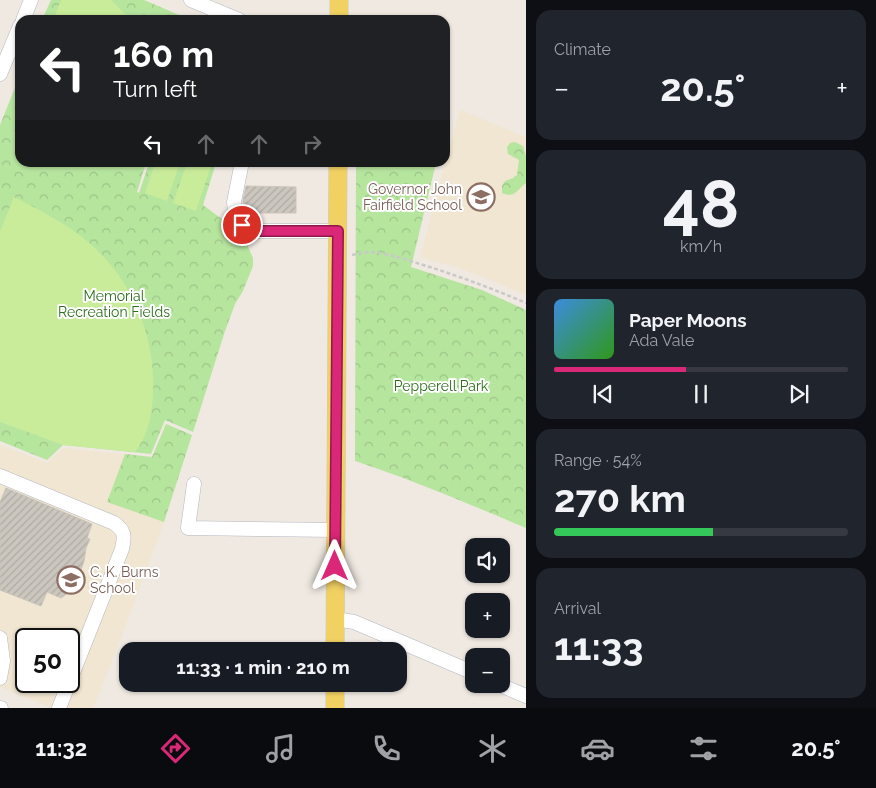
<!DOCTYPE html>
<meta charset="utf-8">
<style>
:root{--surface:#171b24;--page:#20242c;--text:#f1f3f6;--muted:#9ea1a6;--line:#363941;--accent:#db2777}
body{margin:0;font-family:Raleway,sans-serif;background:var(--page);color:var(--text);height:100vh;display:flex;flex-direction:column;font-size:19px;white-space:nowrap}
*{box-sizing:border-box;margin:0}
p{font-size:16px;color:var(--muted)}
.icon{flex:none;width:28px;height:28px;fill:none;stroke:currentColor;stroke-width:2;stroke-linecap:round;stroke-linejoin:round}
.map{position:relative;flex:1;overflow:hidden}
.drawer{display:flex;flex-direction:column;gap:10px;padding:10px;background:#0d0f14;width:350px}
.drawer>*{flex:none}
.top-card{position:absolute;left:15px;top:15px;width:435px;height:152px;border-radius:15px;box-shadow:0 1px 4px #0004;background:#202124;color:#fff;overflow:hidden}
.buttons{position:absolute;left:465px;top:538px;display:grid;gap:10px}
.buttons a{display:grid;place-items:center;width:45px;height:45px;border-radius:10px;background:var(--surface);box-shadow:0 1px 4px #0004;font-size:25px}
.speed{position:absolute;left:15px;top:628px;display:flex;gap:10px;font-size:25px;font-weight:700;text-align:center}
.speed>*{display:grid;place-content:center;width:65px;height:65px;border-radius:50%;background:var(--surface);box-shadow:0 1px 4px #0004;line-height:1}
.speed .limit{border:2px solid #111;border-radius:8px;background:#fff;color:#111}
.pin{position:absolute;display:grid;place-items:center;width:42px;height:42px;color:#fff;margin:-21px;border:2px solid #fff;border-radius:50%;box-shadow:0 1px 5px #0007}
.me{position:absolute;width:55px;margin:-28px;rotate:0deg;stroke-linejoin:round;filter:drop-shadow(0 0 4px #0008)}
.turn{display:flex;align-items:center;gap:18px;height:105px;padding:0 15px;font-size:22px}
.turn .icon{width:65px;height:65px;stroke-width:2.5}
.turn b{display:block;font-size:35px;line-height:42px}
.lanes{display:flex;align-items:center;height:48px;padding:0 15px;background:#0003;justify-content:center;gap:25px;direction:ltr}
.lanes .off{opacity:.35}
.big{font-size:38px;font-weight:700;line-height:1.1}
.drawer .widget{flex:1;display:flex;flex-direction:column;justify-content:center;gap:8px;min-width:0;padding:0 18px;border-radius:15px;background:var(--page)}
.drawer .dial{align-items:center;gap:0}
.dial b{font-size:65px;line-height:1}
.song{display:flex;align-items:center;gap:15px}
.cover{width:60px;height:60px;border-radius:8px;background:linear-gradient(135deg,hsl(210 70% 55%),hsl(110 70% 35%))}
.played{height:5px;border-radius:2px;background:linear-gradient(90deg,var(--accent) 45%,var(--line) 45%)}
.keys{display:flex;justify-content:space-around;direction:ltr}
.heat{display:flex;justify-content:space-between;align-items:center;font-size:28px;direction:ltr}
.charge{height:8px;border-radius:4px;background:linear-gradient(90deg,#34c759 54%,var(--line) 0)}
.trip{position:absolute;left:119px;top:642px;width:288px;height:50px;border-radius:15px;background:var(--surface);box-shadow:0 1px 4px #0004;font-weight:700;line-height:50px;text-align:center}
.dock{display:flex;height:80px;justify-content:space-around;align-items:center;background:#090b0e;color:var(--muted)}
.dock .icon{width:35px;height:35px}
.dock .current{color:var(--accent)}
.dock b{font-size:22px;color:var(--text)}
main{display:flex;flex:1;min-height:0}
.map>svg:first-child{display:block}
.education{fill:#f0e6d1;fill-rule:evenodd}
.park{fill:url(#park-crowns)}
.pitch{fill:#c9ec9a}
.building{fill:url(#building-hatch);stroke:#cbc5ba}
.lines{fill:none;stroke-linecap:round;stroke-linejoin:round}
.minor-casing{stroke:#b4b7c1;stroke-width:15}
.major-casing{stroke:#c9c9c9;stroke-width:19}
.path{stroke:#c9c9c9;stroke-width:2.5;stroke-dasharray:4 2.5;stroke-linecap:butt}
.minor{stroke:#fff;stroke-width:14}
.major{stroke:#f2d163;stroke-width:18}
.route-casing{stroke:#8e194d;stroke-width:12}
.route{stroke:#db2777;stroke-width:9}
.labels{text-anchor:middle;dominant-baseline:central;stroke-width:4;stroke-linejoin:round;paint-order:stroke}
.education-label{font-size:14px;fill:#785e54;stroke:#fff;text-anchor:end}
.park-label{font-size:14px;fill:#2c6e1b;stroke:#fff}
</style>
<main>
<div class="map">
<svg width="526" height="708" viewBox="0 0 526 708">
<defs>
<pattern id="park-crowns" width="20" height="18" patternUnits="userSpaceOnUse" patternTransform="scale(1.25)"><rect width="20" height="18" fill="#b6e59e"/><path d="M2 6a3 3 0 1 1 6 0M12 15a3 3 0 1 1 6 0" fill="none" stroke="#9dc588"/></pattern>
<pattern id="building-hatch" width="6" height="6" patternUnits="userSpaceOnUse" patternTransform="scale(1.25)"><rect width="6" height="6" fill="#cbc7bf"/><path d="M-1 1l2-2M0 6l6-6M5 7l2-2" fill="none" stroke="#afaba4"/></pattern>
</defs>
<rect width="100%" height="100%" fill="#efe9e1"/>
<path class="education" d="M460,110L526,137V295L488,279L456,267L420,257Z
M166,424L192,435L164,522L118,646L93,708H52L0,687V445L47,463L63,448L152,457ZM26,639H69V681H26Z"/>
<path class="park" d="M51,0H144L191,20H42Z
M20,75V162L146,163L137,192L139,193L149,163H216L203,205L243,235L253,258V266L243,291L235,304L225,331L193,432L165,420L151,454L63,445L47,460L0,441V125Z
M515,142L523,146L526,156V183C518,188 516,199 502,193V186L505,181L513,178L517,175L519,160L508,154L507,147L510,143Z
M356,163H436L411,267L482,290L526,310V528C469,504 413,480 355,461Z
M166,424L192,435L164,522L107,502L125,454L152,457Z"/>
<path class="pitch" d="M61,0H111L131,20H53Z
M155,163H180L167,201L145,193Z
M187,163H212L196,211L173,203Z
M14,197C43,212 73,226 97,250C138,289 159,350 152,406C150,423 146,438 135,452L63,445L0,422V231Z"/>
<path class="building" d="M246,186L296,187V213H245L243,200Z
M474,194L485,199L480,210L469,205Z
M6,488L92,524L87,538L90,539L86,548L84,561L81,570L70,587L72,590L61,598L47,592L41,606L0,590V502Z"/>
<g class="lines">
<g class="minor-casing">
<path id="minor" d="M191,0L239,20
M23,20L31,0
M0,74L20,26
M242,162L234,202C235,219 240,228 258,231H338
M0,476L114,523C125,531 125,536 122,549L59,708
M194,484L188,528L336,530
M335,619L354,622L474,673
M0,638L3,661L0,678
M498,684L526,696
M0,708H1"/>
</g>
<g class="major-casing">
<path id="major" d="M339,20V0
M335,651L338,162
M335,684V708"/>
</g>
<path class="path" d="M352,255C361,253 369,251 379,253C393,255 407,260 420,264C456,275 491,288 526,303"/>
<use href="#minor" class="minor"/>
<use href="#major" class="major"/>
</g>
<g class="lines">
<g class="route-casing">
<path id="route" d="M242,225L250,230L258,231H338L335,566"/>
</g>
<use href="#route" class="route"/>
</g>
<defs>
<g id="school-ring" transform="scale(1.4375)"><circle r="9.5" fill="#fff" stroke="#8d6e63" stroke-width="1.5"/><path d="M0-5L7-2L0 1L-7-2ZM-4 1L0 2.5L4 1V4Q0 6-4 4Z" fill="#8d6e63"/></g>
</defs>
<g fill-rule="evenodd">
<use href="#school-ring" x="481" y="197"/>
<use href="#school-ring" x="71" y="580"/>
</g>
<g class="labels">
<g class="education-label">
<text x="462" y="189">Governor John<tspan x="462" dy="16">Fairfield School</tspan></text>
<text x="90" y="572" text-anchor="start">C. K. Burns<tspan x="90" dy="16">School</tspan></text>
</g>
<g class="park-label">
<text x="114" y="296">Memorial<tspan x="114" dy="16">Recreation Fields</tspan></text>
<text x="441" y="386">Pepperell Park</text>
</g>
</g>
</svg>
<div class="buttons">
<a><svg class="icon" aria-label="sound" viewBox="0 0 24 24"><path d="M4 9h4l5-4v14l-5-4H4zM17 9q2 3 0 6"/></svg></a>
<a>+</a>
<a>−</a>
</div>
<div class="speed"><div class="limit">50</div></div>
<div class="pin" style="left:242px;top:225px;background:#d93025"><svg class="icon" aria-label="arrive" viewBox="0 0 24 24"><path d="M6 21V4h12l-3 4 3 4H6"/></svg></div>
<svg class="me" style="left:335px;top:566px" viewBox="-20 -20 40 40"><path d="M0-17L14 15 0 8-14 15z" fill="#db2777" stroke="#fff" stroke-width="4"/></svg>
<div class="trip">11:33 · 1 min · 210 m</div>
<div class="top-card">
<div class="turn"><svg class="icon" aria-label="left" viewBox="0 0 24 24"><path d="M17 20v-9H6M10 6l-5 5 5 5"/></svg><div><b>160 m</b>Turn left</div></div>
<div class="lanes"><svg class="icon" aria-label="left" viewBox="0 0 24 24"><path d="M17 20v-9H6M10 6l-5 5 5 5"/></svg><svg class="icon off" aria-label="ahead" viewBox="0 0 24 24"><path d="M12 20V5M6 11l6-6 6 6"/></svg><svg class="icon off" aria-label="ahead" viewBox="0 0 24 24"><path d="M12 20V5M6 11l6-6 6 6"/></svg><svg class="icon off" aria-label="right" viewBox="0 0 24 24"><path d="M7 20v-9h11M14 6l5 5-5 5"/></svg></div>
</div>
</div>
<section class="drawer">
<div class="widget"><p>Climate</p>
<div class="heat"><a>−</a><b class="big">20.5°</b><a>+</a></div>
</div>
<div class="widget dial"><b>48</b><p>km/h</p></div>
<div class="widget">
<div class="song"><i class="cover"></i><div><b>Paper Moons</b><p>Ada Vale</p></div></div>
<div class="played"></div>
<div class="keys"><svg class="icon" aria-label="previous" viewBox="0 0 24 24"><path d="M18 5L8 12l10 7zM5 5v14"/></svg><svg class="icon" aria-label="pause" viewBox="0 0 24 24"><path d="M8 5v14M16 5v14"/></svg><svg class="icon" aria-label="next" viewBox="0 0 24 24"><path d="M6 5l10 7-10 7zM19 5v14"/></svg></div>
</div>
<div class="widget"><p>Range · 54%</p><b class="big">270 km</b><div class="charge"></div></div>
<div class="widget"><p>Arrival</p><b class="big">11:33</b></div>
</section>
</main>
<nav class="dock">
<b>11:32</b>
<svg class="icon current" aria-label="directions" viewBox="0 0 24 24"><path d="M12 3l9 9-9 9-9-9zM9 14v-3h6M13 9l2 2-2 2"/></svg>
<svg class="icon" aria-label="music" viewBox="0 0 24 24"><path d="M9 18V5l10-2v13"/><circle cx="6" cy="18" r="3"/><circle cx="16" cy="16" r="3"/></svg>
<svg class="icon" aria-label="phone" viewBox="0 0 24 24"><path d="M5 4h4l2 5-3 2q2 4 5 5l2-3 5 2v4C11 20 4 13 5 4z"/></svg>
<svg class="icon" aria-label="climate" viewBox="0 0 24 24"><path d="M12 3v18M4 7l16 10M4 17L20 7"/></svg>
<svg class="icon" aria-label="car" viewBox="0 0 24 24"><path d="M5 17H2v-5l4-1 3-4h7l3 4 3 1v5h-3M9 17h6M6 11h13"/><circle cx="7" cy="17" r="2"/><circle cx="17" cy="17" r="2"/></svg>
<svg class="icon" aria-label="filters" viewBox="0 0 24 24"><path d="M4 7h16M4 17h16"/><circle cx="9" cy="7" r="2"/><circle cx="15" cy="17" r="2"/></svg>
<b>20.5°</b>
</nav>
